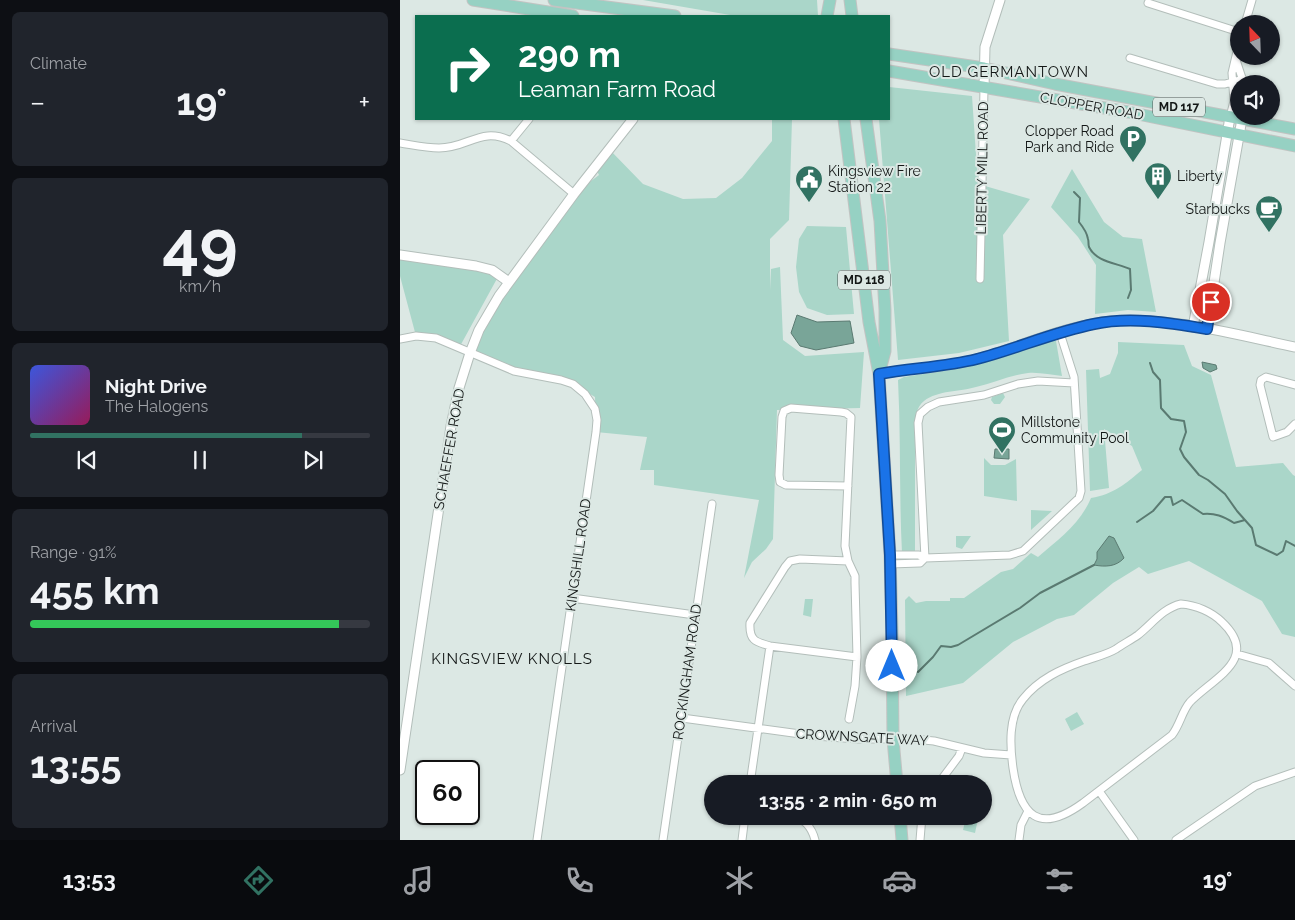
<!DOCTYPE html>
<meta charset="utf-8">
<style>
:root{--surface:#171b24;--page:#20242c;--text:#f1f3f6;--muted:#9ea1a6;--line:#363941;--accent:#317262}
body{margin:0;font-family:Raleway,sans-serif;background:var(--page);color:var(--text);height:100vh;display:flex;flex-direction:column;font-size:19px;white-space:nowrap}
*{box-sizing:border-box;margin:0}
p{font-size:16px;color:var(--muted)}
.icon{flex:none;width:28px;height:28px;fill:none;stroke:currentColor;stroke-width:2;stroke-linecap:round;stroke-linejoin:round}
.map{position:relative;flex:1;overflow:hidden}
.side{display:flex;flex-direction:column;gap:12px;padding:12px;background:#0d0f14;width:400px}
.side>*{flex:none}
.banner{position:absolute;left:15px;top:15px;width:475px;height:105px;border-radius:0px;box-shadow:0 1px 4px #0004;background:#0b6e4f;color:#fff;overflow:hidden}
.needle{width:32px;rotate:337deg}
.tools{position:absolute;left:830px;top:15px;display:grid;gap:10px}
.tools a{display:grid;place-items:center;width:50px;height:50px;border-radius:50%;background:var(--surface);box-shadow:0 1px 4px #0004;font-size:25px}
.speed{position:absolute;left:15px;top:760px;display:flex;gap:10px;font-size:25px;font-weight:700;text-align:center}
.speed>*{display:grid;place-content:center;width:65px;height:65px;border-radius:50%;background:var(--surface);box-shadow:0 1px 4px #0004;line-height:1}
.speed .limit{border:2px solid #111;border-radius:8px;background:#fff;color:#111}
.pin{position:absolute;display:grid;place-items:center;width:42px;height:42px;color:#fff;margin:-21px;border:2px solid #fff;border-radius:50%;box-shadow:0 1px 5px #0007}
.me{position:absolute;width:55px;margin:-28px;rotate:0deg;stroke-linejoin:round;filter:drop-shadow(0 0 4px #0008)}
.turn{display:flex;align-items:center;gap:18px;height:105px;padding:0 20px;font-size:22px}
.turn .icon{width:65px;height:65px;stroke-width:2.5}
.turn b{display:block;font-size:35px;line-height:42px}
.big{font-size:38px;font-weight:700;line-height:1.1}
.side .card{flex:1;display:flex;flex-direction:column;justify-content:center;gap:8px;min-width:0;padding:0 18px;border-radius:8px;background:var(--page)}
.side .dial{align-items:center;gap:0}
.dial b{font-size:65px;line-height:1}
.song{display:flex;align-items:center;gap:15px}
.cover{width:60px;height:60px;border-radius:8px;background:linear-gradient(135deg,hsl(230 70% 55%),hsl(330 70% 35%))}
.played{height:5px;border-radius:2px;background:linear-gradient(90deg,var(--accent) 80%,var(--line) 80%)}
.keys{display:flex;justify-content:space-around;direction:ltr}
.heat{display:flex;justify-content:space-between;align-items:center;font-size:28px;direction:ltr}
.charge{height:8px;border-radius:4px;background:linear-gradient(90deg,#34c759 91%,var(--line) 0)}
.trip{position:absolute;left:304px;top:775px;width:288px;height:50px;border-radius:25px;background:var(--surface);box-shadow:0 1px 4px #0004;font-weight:700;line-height:50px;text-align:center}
.dock{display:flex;height:80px;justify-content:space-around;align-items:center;background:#090b0e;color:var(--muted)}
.dock .icon{width:35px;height:35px}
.dock .selected{color:var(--accent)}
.dock b{font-size:22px;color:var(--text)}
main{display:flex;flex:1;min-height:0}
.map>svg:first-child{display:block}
.green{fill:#aad6c9}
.water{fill:#79a598;stroke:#5a7a71}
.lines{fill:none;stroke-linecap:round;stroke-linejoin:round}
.stream{stroke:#5a7a71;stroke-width:2}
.minor-casing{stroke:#b3beba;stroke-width:9}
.tertiary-casing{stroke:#b3beba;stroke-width:11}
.primary-casing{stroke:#c2c3c2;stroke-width:13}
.minor{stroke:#fff;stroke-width:7}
.tertiary{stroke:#fff;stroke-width:9}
.primary{stroke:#96d1c3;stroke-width:11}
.route-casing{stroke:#114b97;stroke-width:12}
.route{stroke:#1a73e8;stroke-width:9}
.labels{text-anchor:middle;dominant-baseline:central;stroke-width:4;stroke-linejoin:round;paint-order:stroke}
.shield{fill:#dce8e4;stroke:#4f5654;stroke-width:1}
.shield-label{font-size:12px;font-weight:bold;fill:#131716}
.street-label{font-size:14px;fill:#131716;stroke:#dce8e4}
.poi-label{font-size:14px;fill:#131716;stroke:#dce8e4;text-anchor:start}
.neighbourhood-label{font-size:15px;letter-spacing:1px;fill:#131716;stroke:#dce8e4}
</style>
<main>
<section class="side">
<div class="card"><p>Climate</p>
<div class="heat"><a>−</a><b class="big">19°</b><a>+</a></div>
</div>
<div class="card dial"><b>49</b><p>km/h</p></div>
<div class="card">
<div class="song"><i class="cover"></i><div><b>Night Drive</b><p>The Halogens</p></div></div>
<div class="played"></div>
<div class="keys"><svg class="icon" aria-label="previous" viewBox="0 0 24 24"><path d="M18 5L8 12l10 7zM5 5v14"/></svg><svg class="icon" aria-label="pause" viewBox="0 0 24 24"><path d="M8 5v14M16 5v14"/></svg><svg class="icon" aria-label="next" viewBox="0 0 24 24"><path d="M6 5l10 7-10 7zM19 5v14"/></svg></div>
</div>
<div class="card"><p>Range · 91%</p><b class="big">455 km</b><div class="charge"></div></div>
<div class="card"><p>Arrival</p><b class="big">13:55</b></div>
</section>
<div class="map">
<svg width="895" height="840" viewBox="0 0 895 840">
<rect width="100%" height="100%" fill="#dce8e4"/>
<path class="green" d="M243,0H417L418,16H336Z
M489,87L572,96L578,184L630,199L603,235L609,341L559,353L498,360L479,119H489Z
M372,119H392L389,220L370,239V290L371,269L380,267L383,340L405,356L464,352L460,408L377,410L373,539L366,549L352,562L344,578L359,500L254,485V470H240L247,437L196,432L195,397L173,384L100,365L70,353L83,324L174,194L199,175L195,167L209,149L243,184L283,199L316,198L342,178L372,141Z
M672,169L704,222L723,237L742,239L756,312L728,310L695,314L696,265L678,237L651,207Z
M407,226L446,227L454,314L427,315L407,308L399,292L396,267L399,239Z
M0,255L99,275L59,348L16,336L0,276Z
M651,340L656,341L662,376C651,375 639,372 628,373C610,375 593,383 576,387C560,392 538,390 524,401C516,407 515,419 515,429V551L502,553C499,495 501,438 498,380L504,377L555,369L595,359L620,349Z
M718,342L784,345L792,366L811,375L836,467L883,463L893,475L895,476V637L882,634L862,601L789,561L748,574L739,567L713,583L674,615L657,619L613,642L563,683L506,696L505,600L509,596L516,603L526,601H550V598H564L601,572L613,569L631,553L638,557C659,539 680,524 691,498C714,494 725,484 742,470L732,446L704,429L709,488L690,491L686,370L699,369L700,378L710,374L718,353Z
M603,393L605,397L600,404H594L591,400L592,397Z
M584,458L591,465H605L616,459L617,501L584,496Z
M631,510L652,511L631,530Z
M556,536H571L562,549L556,547Z
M405,599H413L411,617L403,615Z
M677,712L684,724L671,731L665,719Z
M566,817L578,819L575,833L563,830Z"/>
<path class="water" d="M397,315L417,322L450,321L454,343L416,350L400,346L391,333Z
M802,362L816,365L817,369L810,372L803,368Z
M595,449H609V459L594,458Z
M709,536L714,538L724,558C716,567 705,567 694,565L697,559V552Z"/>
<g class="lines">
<path class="stream" d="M674,192L680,198L679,222C683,227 687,232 688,239C689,242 688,244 689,247C696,262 717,263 730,269L731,290L728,298
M750,363L753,372L760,380L761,408L771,419L784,421L786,432L780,449L784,457L799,475L808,480L825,494L837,511L852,528L856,545L877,555L883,551L886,541L895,546
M737,522L753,511L765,497H771L773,505L782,500L803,514C815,513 823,516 834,523L845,520
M518,672L533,657L541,646L551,647L558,645L620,608L640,593L694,565"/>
<g class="minor-casing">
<path id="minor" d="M748,3L839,32
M845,24L852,0
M730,58L817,84H825L843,79
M836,60L844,84
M830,117L834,101L832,73L839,43
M111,141L129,119
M0,143C13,145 26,148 39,148C69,148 81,126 111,141L174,194
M580,279L584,88
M660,333L674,377L681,491L679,498L623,551L610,555L525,558L518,423L520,414L528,407L539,402L584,395L618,384L638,381L674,383
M0,339L16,336L36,338L114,371L161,380L173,384L185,394L195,409L197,420L196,432L137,840
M895,385L866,377L861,380L860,385L873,437L887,432L895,424
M448,486L386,485L380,482L379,475L382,417L384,411L391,408L441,412L446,413L451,417L445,546L448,561L455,576V583L457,657L455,686L449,719
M490,555H519L525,558L520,563L490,564
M448,561L400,559L390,561L385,567L350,623C349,640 355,642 370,646L457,657
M172,598L295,615
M781,604C796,605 812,612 822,622C861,659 813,678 790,702C782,711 780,725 772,735L683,803C639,835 620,816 613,768C610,746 608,717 623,699C639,679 661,669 684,661C695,657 706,655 716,649C723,644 731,640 738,635C752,624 763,608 781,604Z
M837,654L869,663L895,686
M282,718L415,736L458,739H513L534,741L584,753L611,755
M350,784L370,646
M538,784L559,756L562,748
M699,791L734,840
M391,816C404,818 412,828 415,840
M263,840L312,504
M342,840L345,816
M520,840L522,816
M619,840L621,825L628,811
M776,840L855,786L895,772"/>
</g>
<g class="tertiary-casing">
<path id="tertiary" d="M584,88L585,47L600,0
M0,255L76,266L92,270L109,282
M793,327L809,242L830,117
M807,329L820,243L842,119
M479,374C512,368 547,368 580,358C622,346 668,325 711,321C769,316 838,335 895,347
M0,770L51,426L59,388L70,353L79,330L99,296L174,194L233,119"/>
</g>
<g class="primary-casing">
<path id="primary" d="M73,0L173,16
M154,0L275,16
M450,0L452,16
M427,16L430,0
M489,54L584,68L655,84L895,129
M489,71L728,112L895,146
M444,119L469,322L479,374L490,555L492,630L493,739L497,784
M466,119L480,221L485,310V351L480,370
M500,816L502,840"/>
</g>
<use href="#minor" class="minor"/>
<use href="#tertiary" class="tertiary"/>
<use href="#primary" class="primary"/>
</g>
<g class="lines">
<g class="route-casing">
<path id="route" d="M492,666L490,555L479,374C511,368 545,367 577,359C616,349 654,332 694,324C730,316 771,323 807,329L811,302"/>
</g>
<use href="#route" class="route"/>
</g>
<defs>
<g id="parking-pin" transform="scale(1.4375)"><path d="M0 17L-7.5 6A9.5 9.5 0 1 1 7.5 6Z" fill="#317262" stroke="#dce8e4"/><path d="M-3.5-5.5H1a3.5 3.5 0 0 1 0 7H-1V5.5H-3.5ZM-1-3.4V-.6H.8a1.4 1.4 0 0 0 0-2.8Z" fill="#fff"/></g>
<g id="building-pin" transform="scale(1.4375)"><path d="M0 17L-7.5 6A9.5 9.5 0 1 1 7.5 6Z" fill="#317262" stroke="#dce8e4"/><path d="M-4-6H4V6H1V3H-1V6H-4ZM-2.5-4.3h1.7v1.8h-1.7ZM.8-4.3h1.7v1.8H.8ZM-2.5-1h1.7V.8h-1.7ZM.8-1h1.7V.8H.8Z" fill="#fff"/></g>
<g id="civic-pin" transform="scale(1.4375)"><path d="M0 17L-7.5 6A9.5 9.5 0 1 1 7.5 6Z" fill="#317262" stroke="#dce8e4"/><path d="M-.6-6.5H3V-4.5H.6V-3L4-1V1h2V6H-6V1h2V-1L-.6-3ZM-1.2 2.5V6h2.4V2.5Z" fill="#fff"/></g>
<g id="cafe-pin" transform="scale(1.4375)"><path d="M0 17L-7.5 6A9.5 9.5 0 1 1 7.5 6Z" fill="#317262" stroke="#dce8e4"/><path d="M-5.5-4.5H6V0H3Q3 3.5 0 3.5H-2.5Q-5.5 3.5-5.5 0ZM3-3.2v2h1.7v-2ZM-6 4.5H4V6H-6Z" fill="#fff"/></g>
<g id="stadium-pin" transform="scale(1.4375)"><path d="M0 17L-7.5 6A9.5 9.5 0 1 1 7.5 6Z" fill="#317262" stroke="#dce8e4"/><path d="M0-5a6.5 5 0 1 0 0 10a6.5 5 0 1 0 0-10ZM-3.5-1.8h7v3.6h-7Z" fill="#fff"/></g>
</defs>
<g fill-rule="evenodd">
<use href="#parking-pin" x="733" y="139"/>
<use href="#building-pin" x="758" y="176"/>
<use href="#civic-pin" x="409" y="179"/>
<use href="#cafe-pin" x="869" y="209"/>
<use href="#stadium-pin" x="602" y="430"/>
</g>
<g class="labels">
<g class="shield">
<rect x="753" y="97.5" width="52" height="19" rx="4"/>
<rect x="438" y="270.5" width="52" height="19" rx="4"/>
</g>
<g class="shield-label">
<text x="779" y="107">MD 117</text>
<text x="464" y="280">MD 118</text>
</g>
<g class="street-label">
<text transform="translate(692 106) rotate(10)">CLOPPER ROAD</text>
<text transform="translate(582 168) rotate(-89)">LIBERTY MILL ROAD</text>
<text transform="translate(49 449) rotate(-80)">SCHAEFFER ROAD</text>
<text transform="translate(178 555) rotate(-82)">KINGSHILL ROAD</text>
<text transform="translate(287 672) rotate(-82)">ROCKINGHAM ROAD</text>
<text transform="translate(462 737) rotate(3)">CROWNSGATE WAY</text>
</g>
<g class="poi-label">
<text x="714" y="131" text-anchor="end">Clopper Road<tspan x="714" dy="16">Park and Ride</tspan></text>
<text x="428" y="171">Kingsview Fire<tspan x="428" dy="16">Station 22</tspan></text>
<text x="777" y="176">Liberty</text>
<text x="850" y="209" text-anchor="end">Starbucks</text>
<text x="621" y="422">Millstone<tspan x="621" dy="16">Community Pool</tspan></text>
</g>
<g class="neighbourhood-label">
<text x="609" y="72">OLD GERMANTOWN</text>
<text x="112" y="659">KINGSVIEW KNOLLS</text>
</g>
</g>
</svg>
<div class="tools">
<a><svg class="needle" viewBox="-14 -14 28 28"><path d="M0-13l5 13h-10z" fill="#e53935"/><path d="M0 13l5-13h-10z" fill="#9ea1a6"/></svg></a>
<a><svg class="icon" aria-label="sound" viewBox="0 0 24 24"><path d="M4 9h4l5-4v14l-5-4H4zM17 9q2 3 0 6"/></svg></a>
</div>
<div class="speed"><div class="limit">60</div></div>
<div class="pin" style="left:811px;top:302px;background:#d93025"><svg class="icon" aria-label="arrive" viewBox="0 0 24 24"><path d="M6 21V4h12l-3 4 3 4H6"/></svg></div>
<svg class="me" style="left:492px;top:666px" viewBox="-20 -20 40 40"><circle r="19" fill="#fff"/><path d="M0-13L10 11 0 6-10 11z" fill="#1a73e8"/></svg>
<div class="trip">13:55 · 2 min · 650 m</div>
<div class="banner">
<div class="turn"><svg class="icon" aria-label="right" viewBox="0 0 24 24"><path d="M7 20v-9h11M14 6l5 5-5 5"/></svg><div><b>290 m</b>Leaman Farm Road</div></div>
</div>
</div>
</main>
<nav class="dock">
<b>13:53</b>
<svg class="icon selected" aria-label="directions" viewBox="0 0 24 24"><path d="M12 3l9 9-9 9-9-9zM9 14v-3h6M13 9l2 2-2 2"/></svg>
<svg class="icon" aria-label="music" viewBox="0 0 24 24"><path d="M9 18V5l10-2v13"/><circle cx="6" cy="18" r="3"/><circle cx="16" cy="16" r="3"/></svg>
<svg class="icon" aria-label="phone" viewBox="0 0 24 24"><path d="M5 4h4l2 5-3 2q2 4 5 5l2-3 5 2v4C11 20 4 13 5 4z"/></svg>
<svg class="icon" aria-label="climate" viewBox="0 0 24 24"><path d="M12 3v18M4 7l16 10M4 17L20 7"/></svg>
<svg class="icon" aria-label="car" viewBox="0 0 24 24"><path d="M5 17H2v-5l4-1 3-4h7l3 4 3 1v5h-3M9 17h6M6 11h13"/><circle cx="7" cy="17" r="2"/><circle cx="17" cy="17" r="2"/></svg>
<svg class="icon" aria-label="filters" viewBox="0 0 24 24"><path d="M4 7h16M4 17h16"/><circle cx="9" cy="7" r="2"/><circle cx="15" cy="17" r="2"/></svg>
<b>19°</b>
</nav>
